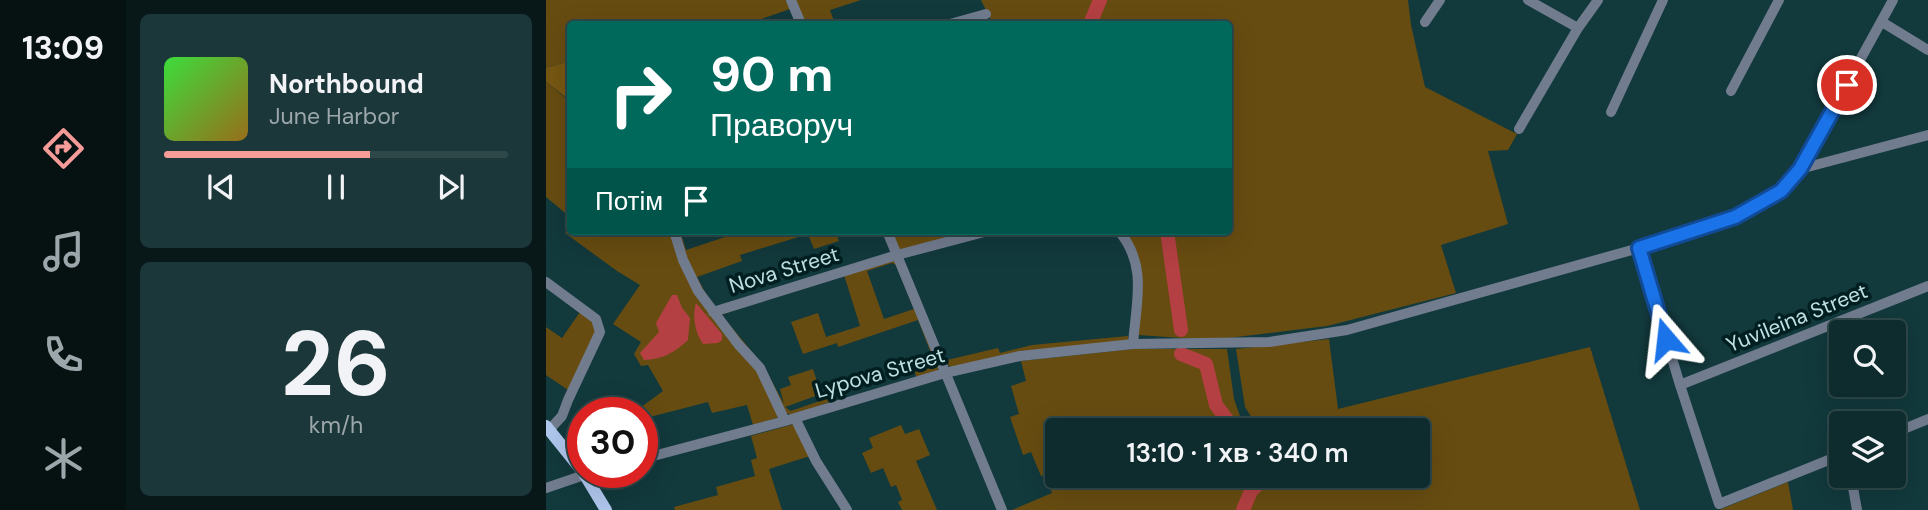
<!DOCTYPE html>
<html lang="uk">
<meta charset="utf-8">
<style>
:root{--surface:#0e2b2d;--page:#1c3739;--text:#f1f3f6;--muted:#9ba7aa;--line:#2e4749;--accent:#f59b98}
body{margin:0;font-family:"DM Sans",sans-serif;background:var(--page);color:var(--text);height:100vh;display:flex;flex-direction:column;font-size:26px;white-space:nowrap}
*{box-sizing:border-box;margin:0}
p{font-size:23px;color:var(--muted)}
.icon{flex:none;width:38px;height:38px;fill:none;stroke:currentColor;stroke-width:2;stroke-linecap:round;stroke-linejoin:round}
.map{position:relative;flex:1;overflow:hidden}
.panel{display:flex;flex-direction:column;gap:14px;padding:14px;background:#081819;width:420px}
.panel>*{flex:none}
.hud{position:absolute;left:21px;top:21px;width:665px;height:214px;border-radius:7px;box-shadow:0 7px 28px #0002,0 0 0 2px var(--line);background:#00695c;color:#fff;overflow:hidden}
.buttons{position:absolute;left:1283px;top:320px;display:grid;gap:14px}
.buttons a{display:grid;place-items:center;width:77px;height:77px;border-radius:7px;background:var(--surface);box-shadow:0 7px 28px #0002,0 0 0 2px var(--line);font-size:35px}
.speed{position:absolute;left:21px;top:397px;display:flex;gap:14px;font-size:35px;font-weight:700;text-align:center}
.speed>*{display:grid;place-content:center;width:91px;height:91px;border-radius:50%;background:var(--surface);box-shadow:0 7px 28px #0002,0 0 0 2px var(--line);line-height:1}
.speed .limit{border:10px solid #d22;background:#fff;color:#111}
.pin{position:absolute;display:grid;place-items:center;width:60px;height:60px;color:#fff;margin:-30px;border:4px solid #fff;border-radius:50%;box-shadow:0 2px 7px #0007}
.me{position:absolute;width:77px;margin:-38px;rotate:343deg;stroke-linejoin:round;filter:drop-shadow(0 0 5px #0008)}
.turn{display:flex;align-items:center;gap:24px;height:147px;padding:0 28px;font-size:32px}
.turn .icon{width:91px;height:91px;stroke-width:2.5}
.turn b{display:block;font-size:49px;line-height:60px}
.then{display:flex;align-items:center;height:66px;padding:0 28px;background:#0003;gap:14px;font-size:26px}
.panel .widget{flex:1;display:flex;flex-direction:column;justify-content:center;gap:10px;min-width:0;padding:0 24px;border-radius:10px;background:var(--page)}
.panel .dial{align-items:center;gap:0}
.dial b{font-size:91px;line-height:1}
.song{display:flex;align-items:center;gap:21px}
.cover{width:84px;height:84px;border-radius:10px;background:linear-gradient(135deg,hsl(120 70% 55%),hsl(40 70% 35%))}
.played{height:7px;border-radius:4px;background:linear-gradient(90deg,var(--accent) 60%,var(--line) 60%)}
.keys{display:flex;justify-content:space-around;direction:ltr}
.trip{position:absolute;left:499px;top:418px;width:385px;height:70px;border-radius:7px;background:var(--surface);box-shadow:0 7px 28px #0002,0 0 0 2px var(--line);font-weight:600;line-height:70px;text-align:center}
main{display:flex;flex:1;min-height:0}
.menu{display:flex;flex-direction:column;width:126px;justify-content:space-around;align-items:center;background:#061112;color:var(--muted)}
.menu .icon{width:49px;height:49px}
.menu .on{color:var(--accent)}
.menu b{font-size:32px;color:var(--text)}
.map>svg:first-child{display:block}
.green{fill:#674c11;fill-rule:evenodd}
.forest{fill:#765712}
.water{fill:#b44043}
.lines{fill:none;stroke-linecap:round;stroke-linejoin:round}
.river{stroke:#b44043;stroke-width:14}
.minor{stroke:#717c8f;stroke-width:10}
.major{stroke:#afc6ed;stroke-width:12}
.route-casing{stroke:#114b97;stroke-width:18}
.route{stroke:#1a73e8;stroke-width:12}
.labels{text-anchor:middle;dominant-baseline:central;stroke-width:7;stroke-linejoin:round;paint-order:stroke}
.street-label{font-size:21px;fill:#bee0e3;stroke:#011f21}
</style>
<main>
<nav class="menu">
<b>13:09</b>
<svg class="icon on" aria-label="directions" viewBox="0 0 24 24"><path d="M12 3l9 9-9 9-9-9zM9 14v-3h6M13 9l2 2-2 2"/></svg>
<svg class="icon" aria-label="music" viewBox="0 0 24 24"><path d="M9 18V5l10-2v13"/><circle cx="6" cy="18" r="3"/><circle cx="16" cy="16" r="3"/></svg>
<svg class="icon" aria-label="phone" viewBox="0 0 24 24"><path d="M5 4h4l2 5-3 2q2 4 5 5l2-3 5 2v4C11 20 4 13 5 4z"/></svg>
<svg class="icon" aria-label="climate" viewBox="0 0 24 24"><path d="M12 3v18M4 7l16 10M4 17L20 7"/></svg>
</nav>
<section class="panel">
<div class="widget">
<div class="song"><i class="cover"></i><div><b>Northbound</b><p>June Harbor</p></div></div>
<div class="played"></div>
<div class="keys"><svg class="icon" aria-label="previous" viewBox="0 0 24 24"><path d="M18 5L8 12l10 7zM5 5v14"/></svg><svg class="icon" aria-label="pause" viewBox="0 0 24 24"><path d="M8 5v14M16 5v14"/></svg><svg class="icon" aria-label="next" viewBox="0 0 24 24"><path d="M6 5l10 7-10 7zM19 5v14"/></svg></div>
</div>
<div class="widget dial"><b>26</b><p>km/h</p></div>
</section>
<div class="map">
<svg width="1382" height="510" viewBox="0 0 1382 510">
<rect width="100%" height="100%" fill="#12393c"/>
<path class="green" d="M0,0H240L244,9L201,24H24V61L0,68Z
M249,0H315L284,10L289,24H259Z
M435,0H862L865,25L879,87L971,134L962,150L942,151L962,224L895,245L910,293L781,326L665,340L592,335C595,295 605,266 578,231H682V24H447Z
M0,82L21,99L24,97V217L0,197Z
M24,226V231H126L135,261L212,369L233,413L231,418L207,425L201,405L166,413L162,402L96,419V413H87L117,391L102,365L95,366L88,354L95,342L67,324L94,285L71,271L19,233Z
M130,231H134L140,250L182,236L181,231H289L293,241L268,249L262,234L194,255L196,261L151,277L167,307L153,290Z
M345,231H398L401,238L353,250Z
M350,260L393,366L391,371L371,377L368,372L390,366L372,320L292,347L291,343L257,354L245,322L272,313L280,337L314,326L298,275ZM346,263L350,265L368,309L338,319L321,271Z
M211,303L178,314V318L217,365L238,404L234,389L245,385L242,377L267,369L275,394L239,407L245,411L288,396L289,400L251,414L245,415L238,412L176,319L180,311Z
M34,312L47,321L50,331L22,390L0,375V327L16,338Z
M582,336V341L406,368L397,361L452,348L454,353L486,345Z
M783,339L792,409L1044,347L1094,510H466L506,493L500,475L495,476L485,452L477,455L464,417L473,414L465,386L480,381L475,361L587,349H681L688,399L694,416L714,430H511V476H872V430H726L706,418L699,407L690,349Z
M248,424L264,456L223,469L236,510H129L128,507L172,495L170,487L209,476L205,460L211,458L205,436Z
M355,425L359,434L373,429L384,455L370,461L391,510H356L352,502L356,500L350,485L345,487L337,468L325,473L316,453L327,448L323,438Z
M1242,482L1247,510H1173Z"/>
<path class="forest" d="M24,61V97L22,99L0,82V68Z"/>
<path class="water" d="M126,295H131L136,308L144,318L142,340C128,353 117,359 98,360L94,353L113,332L110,323Z
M150,303L176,334V340L172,343L157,344C149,333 146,316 150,303Z"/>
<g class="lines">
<path class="river" d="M544,24L554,0
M621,231L635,330
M635,354L660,364L670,405L689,430
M697,510L705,491L721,476"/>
<path class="minor" d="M245,0L255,24
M982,0L1032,28
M879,22L894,0
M1336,22L1382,50
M404,24L440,14
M1185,91L1233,0
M1065,112L1117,0
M973,129L1032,28L1052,0
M1254,169L1382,135
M128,231L137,260L152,291L192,344L214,368L239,421
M341,231L456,510
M573,231C602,266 590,302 587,344
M1093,248L1134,385L1173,504L1295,455
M0,282L50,319L54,332L22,400L16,416L3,430
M167,312L351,255L442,231
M1134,385L1382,286
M249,418L270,461L301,510
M1348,433L1382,419
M96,459L239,421L399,373L474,356L587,344L723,342L801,330L1093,248L1189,217L1235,191L1254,169L1347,0
M1305,476L1311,510
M0,488L47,472"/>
<path class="major" d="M0,426L37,472
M37,472L60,510"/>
</g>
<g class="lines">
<g class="route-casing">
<path id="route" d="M1120,339L1093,248L1189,217L1235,191L1254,169L1301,85"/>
</g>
<use href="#route" class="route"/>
</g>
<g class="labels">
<g class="street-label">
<text transform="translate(238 270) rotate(-17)">Nova Street</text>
<text transform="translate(1251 318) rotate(-22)">Yuvileina Street</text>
<text transform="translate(334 373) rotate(-16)">Lypova Street</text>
</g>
</g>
</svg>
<div class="buttons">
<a><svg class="icon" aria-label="search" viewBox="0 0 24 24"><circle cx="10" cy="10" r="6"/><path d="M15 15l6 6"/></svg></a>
<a><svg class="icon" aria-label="layers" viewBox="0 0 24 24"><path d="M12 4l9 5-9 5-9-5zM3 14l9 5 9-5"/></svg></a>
</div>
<div class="speed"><div class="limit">30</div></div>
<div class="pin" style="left:1301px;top:85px;background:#d93025"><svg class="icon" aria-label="arrive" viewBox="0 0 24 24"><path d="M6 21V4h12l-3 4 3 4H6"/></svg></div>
<svg class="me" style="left:1120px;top:339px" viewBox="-20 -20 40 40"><path d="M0-17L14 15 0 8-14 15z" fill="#1a73e8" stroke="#fff" stroke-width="4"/></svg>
<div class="trip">13:10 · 1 хв · 340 m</div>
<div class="hud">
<div class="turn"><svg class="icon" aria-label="right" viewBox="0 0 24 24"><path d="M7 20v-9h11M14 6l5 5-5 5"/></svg><div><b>90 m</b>Праворуч</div></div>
<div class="then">Потім<svg class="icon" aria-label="arrive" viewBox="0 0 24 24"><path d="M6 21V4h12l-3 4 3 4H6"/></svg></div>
</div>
</div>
</main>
